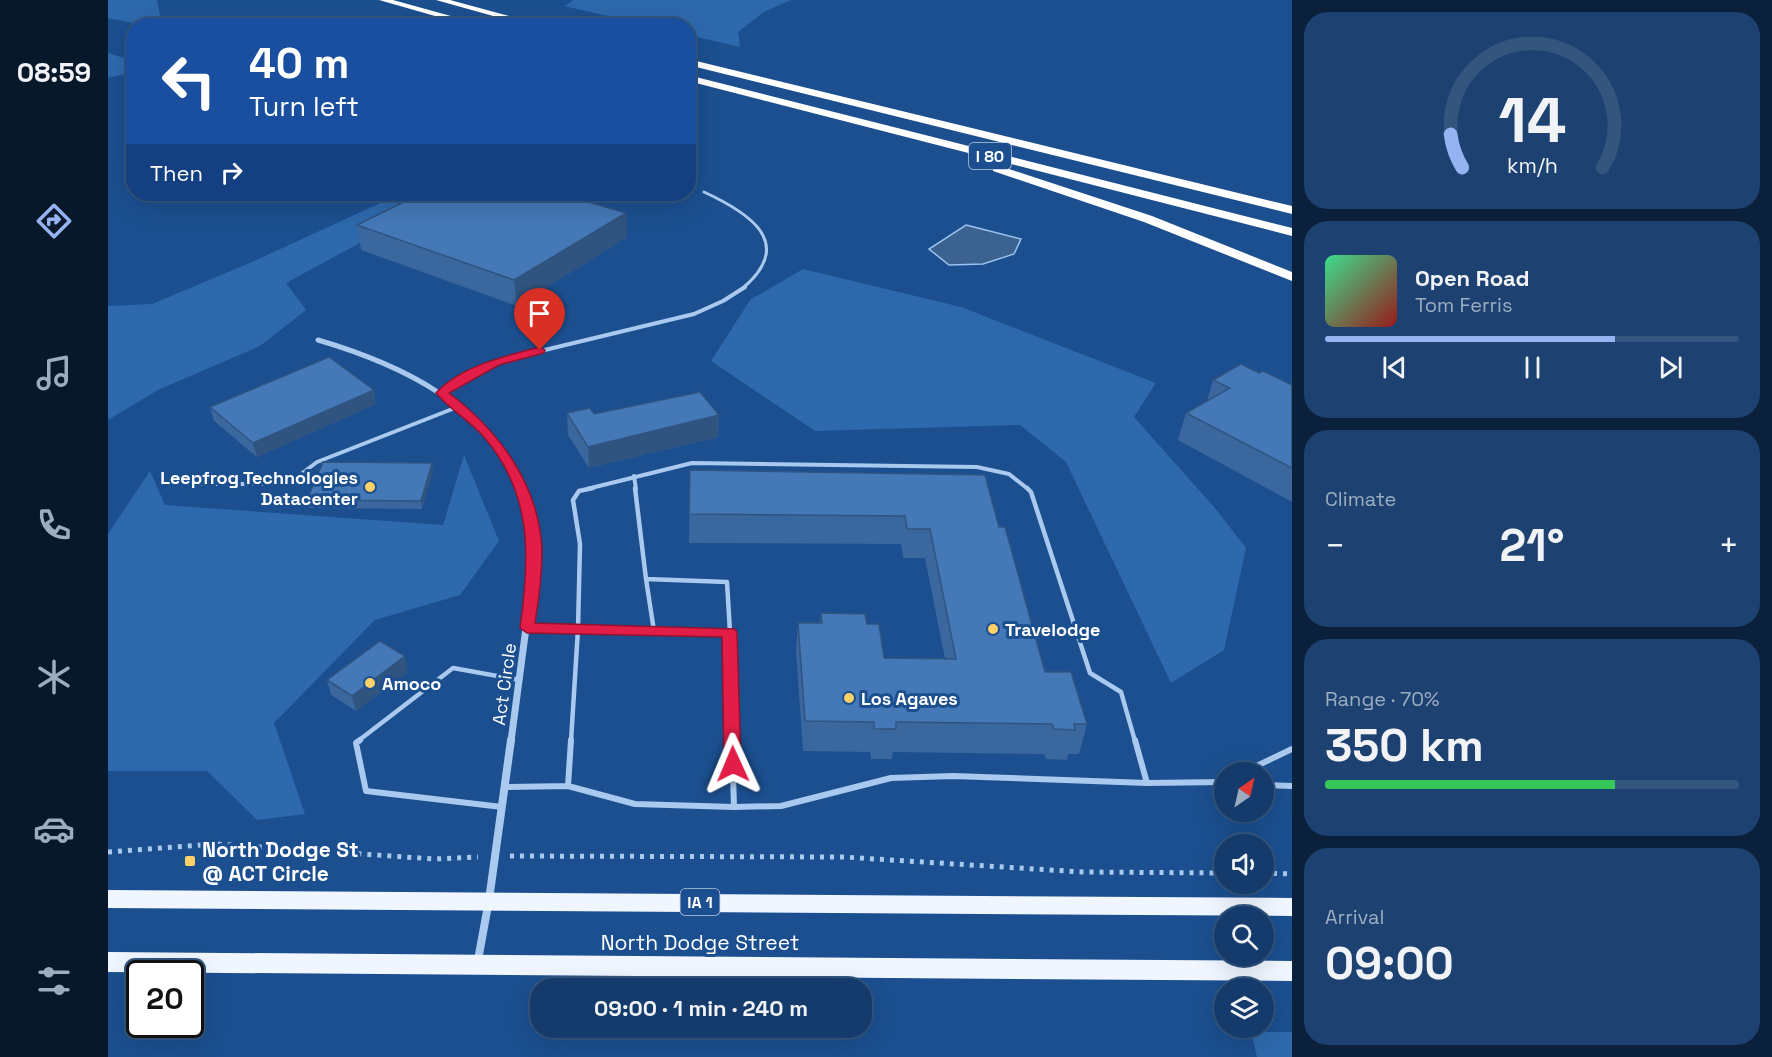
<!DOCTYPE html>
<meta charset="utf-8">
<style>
:root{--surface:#143b6b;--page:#1d4271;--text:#f1f3f6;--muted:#9dadc1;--line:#33557e;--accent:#95b2f1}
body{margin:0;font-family:"Space Grotesk",sans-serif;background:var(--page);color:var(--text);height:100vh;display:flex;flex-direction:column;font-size:22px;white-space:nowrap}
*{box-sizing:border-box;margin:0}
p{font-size:20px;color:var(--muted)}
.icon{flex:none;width:33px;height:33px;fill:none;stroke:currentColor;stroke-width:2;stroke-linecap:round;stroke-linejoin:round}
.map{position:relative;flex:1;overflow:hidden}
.panel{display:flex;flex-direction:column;gap:12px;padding:12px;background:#0b203b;width:480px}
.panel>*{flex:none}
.hud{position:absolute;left:18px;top:18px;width:570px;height:183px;border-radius:24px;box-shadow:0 6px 24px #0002,0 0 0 2px var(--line);background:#1a4fa0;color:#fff;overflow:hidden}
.needle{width:39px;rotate:34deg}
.controls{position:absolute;left:1106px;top:762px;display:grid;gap:12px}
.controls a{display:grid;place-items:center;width:60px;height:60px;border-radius:50%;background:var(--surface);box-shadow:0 6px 24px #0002,0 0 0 2px var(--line);font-size:30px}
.speed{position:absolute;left:18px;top:960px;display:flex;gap:12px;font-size:30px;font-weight:700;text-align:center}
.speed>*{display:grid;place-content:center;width:78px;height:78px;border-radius:50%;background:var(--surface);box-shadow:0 6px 24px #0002,0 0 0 2px var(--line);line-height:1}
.speed .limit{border:3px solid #111;border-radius:9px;background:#fff;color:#111}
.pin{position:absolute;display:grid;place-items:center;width:51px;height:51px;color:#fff;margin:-62px -26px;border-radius:50% 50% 50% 0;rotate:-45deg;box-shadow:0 0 6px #0007}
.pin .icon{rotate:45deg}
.me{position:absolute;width:66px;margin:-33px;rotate:359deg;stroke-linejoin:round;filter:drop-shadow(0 0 4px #0008)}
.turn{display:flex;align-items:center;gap:21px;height:126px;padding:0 24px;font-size:27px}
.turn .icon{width:78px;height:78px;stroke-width:2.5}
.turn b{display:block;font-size:42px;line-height:51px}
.then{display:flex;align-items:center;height:57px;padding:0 24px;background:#0003;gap:12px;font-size:22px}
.big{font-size:45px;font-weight:700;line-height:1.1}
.panel .card{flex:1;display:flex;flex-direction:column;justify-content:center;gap:9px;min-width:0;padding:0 21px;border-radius:24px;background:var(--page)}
.panel .dial{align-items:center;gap:0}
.dial svg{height:156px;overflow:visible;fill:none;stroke:var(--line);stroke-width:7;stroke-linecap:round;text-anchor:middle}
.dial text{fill:var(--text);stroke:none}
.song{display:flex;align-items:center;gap:18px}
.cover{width:72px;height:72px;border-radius:9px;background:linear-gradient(135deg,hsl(150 70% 55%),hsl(0 70% 35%))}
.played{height:6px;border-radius:3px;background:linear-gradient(90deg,var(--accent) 70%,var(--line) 70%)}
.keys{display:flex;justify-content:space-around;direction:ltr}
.heat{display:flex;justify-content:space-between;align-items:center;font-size:33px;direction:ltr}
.charge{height:9px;border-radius:4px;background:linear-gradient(90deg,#34c759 70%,var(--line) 0)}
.trip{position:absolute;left:422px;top:978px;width:342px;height:60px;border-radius:24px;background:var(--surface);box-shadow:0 6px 24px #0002,0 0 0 2px var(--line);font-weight:700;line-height:60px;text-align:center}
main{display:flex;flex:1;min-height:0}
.tab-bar{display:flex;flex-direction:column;width:108px;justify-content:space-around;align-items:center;background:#08182b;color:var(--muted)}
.tab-bar .icon{width:42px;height:42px}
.tab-bar .on{color:var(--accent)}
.tab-bar b{font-size:27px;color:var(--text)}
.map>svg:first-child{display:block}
.green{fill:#2e69ad}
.water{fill:#3c6290;stroke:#9cc4f0;stroke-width:1.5}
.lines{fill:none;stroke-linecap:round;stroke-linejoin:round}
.path{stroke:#a9c9ee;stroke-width:5;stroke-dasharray:4 6;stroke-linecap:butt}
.service-far3{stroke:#a9c9ee;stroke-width:3}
.service-far2{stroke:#a9c9ee;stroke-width:4}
.service-far1{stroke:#a9c9ee;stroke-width:4.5}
.service{stroke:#a9c9ee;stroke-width:6}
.minor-far2{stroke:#a9c9ee;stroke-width:5}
.minor-far1{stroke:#a9c9ee;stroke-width:7}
.minor{stroke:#a9c9ee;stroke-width:8}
.primary{fill:#f0f6ff;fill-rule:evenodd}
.motorway{fill:#fff;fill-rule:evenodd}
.wall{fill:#3a679d}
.shaded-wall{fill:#305480}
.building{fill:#4478b7;stroke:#305480;stroke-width:1.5}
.route{fill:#e11d48;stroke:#92132f;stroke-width:1.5}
.poi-dot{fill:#ffd166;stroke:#1b4f8f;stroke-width:2}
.labels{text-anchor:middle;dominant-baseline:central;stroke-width:6;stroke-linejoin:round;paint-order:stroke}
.shield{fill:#1b4f8f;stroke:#bbcadd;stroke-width:1.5}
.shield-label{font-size:16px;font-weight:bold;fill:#fff}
.poi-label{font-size:18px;font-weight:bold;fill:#fff;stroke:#1b4f8f;text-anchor:start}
.street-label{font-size:18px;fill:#fff;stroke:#1b4f8f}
.near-poi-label{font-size:21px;font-weight:bold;fill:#fff;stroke:#1b4f8f;text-anchor:start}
.near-street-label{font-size:21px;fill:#fff;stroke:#1b4f8f}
</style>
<main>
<nav class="tab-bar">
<b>08:59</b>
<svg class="icon on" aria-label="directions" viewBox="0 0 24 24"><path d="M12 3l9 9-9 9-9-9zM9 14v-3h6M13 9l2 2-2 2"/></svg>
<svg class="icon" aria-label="music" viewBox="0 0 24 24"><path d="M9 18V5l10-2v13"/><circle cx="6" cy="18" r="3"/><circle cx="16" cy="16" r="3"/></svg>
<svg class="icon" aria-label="phone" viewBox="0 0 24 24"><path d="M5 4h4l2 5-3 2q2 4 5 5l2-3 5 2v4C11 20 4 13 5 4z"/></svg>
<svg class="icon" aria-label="climate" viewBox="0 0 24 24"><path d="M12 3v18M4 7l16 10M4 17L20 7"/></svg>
<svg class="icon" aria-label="car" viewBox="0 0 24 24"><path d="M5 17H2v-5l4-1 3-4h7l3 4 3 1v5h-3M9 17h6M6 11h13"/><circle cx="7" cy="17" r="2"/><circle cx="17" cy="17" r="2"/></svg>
<svg class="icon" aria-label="filters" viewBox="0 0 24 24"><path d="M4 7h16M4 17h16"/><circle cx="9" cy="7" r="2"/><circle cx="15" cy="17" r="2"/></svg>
</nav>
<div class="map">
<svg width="1184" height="1057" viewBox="0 0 1184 1057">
<rect width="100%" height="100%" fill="#1b4f8f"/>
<path class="green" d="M0,0H49L54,25H35L0,18Z
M466,0H683L656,12L630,32L632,47L581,35L580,26L540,25L456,6Z
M0,53L25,61V72L0,78Z
M292,194H342L178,283L198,310L152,346L50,390L0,420V306L44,304L144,262Z
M695,269L853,307L1048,383L1026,417L1107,508L1138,548L1116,650L1063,683L958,462L912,425L707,431L603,361L642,300Z
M356,455L391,541L352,595L267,620L166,723L197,814L149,820L99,771H0V534L42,471L57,505L335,525Z
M1143,1032H1184V1057H1149Z"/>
<path class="water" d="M858,225L913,239L906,254L875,264L841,265L821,249Z"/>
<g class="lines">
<path class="path" d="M0,852L108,844L326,859L370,857
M402,856L736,857L974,872L1116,873
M1155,873L1184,874"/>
<path class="service-far3" d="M596,192C639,212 689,242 635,288"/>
<path class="service-far2" d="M334,393L387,362L586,314L615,301L637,287
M526,476L528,489
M94,484H180L209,462L352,406
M479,489L584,463L869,467L901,474L920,489"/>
<path class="service-far1" d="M527,488L538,579
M919,488L923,492L982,673L1013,692L1027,741
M419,628L622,632L624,741
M546,631L538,579L619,582L622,632
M250,741L345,668L412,680
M463,741L470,629L472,544L465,500L471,491L485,488"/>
<path class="service" d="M252,740L248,743L258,791L394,807
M624,740L626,807
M1027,740L1039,783
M1136,772L1184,749
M1155,785L1184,786
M460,786L463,740
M397,787L460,786L527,804L626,807L673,806L783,778L845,776L1039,783L1116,782"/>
<path class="minor-far2" d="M210,340C295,365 376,404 414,489"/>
<path class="minor-far1" d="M403,741L425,575L424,524L413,488"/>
<path class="minor" d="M370,960L381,900L403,740"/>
<path class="primary" d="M0,890L1184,898V916L0,908Z
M0,952L1184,961V981L0,972Z"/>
<path class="motorway" d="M271,0H285L379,26H362Z
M328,0H342L438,26H421Z
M580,59L1184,206V214L580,65Z
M580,75L1184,228V236L580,81Z
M889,165L1044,216L1184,272V281L1036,222L885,171V167Z"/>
</g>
<path class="wall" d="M249,225L519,237L409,306L253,250Z
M1151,373L1184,385V502L1070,440L1078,413L1099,401L1105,380Z
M268,404L149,457L106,421L102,407Z
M459,413L611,415L610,437L481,468L460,435Z
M582,470L891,527L937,672L979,724L971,754H960L959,760L938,759L936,754L785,752L784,759H763L762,752L695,751L688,652L690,623H712L713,613L759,624L776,658L837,659L817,558H795L793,544L581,543Z
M325,471L314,509L201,508L199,500Z
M300,672L248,711L223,695L219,680Z"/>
<path class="shaded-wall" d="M518,213L519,237L409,306L406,280Z
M266,390L268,404L149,457L145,443Z
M611,415L610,437L481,468L480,447Z
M324,463L325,471L314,509L313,501Z
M297,656L300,672L248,711L244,696Z"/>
<path class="building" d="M312,194H453L518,213L406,280L249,225Z
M221,357L266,390L145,443L102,407Z
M1133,364L1151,373L1155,371L1184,385V468L1078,413L1122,388L1105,380Z
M592,392L611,415L480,447L459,413L482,408L486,414Z
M215,462L324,463L313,501L199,500Z
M582,470L877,475L891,527H897L937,672H963L979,724H966L967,730L946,729L944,724L788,722V729H766V722L697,721L690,623H714L713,613L757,614L759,624H771L776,658L848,659L822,529H799L797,516L581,514Z
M272,641L297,656L244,696L219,680Z"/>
<path class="route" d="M432,347L437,350L436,353L391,365L341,393C391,431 431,484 434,550C434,574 431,599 427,623L627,629L629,632L633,764L631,768L625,770L619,768L616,764L614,637L419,633L412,628C422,558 425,493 375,436C361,420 341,409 328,393C352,366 398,356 432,347Z"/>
<g class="poi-dot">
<circle cx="262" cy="487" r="6"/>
<circle cx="885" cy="629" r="6"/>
<circle cx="262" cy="683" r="6"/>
<circle cx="741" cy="698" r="6"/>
<rect x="76" y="855" width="12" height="12" rx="3"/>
</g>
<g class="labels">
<g class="shield">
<rect x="861" y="143" width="42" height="26" rx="4.5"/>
<rect x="572.5" y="889" width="39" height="26" rx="4.5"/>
</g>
<g class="shield-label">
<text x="882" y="156">I 80</text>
<text x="592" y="902">IA 1</text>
</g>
<g class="poi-label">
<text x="250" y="477" text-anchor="end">Leepfrog Technologies<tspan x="250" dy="21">Datacenter</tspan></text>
<text x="897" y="629">Travelodge</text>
<text x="274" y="683">Amoco</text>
<text x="753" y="698">Los Agaves</text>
</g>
<g class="street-label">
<text transform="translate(396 684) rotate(-82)">Act Circle</text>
</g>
<g class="near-poi-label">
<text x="94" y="849">North Dodge St<tspan x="94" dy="24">@ ACT Circle</tspan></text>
</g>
<g class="near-street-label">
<text x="592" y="942">North Dodge Street</text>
</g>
</g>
</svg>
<div class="controls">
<a><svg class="needle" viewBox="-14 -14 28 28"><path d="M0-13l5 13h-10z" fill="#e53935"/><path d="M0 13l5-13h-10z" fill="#9dadc1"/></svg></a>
<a><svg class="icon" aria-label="sound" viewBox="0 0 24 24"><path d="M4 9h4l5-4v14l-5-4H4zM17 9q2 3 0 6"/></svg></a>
<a><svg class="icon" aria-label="search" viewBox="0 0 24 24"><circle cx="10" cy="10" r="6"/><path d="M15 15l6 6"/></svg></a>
<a><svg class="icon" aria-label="layers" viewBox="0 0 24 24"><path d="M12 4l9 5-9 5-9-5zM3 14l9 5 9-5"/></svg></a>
</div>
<div class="speed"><div class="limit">20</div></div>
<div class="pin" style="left:432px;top:350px;background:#d93025"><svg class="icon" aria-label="arrive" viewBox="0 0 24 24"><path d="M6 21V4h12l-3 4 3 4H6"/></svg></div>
<svg class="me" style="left:625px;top:764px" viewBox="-20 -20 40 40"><path d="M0-17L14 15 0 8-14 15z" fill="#e11d48" stroke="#fff" stroke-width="4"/></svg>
<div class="trip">09:00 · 1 min · 240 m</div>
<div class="hud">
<div class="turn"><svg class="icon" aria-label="left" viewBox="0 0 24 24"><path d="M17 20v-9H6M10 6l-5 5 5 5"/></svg><div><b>40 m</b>Turn left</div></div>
<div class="then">Then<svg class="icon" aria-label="right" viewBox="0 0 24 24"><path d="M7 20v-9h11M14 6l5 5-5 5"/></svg></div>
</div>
</div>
<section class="panel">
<div class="card dial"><svg viewBox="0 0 100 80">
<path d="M14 69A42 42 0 1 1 86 69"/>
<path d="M14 69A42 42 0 0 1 8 52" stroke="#95b2f1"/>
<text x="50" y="56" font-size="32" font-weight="700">14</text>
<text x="50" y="72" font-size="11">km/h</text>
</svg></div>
<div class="card">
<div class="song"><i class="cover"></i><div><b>Open Road</b><p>Tom Ferris</p></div></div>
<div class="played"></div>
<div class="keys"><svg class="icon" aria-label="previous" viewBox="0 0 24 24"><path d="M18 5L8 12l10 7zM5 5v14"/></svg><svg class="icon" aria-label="pause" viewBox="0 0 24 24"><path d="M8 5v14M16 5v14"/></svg><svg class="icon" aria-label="next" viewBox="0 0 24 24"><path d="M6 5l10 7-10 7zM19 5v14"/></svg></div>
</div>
<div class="card"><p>Climate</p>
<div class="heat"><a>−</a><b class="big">21°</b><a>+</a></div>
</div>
<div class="card"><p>Range · 70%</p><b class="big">350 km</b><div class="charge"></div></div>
<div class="card"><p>Arrival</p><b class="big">09:00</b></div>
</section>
</main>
